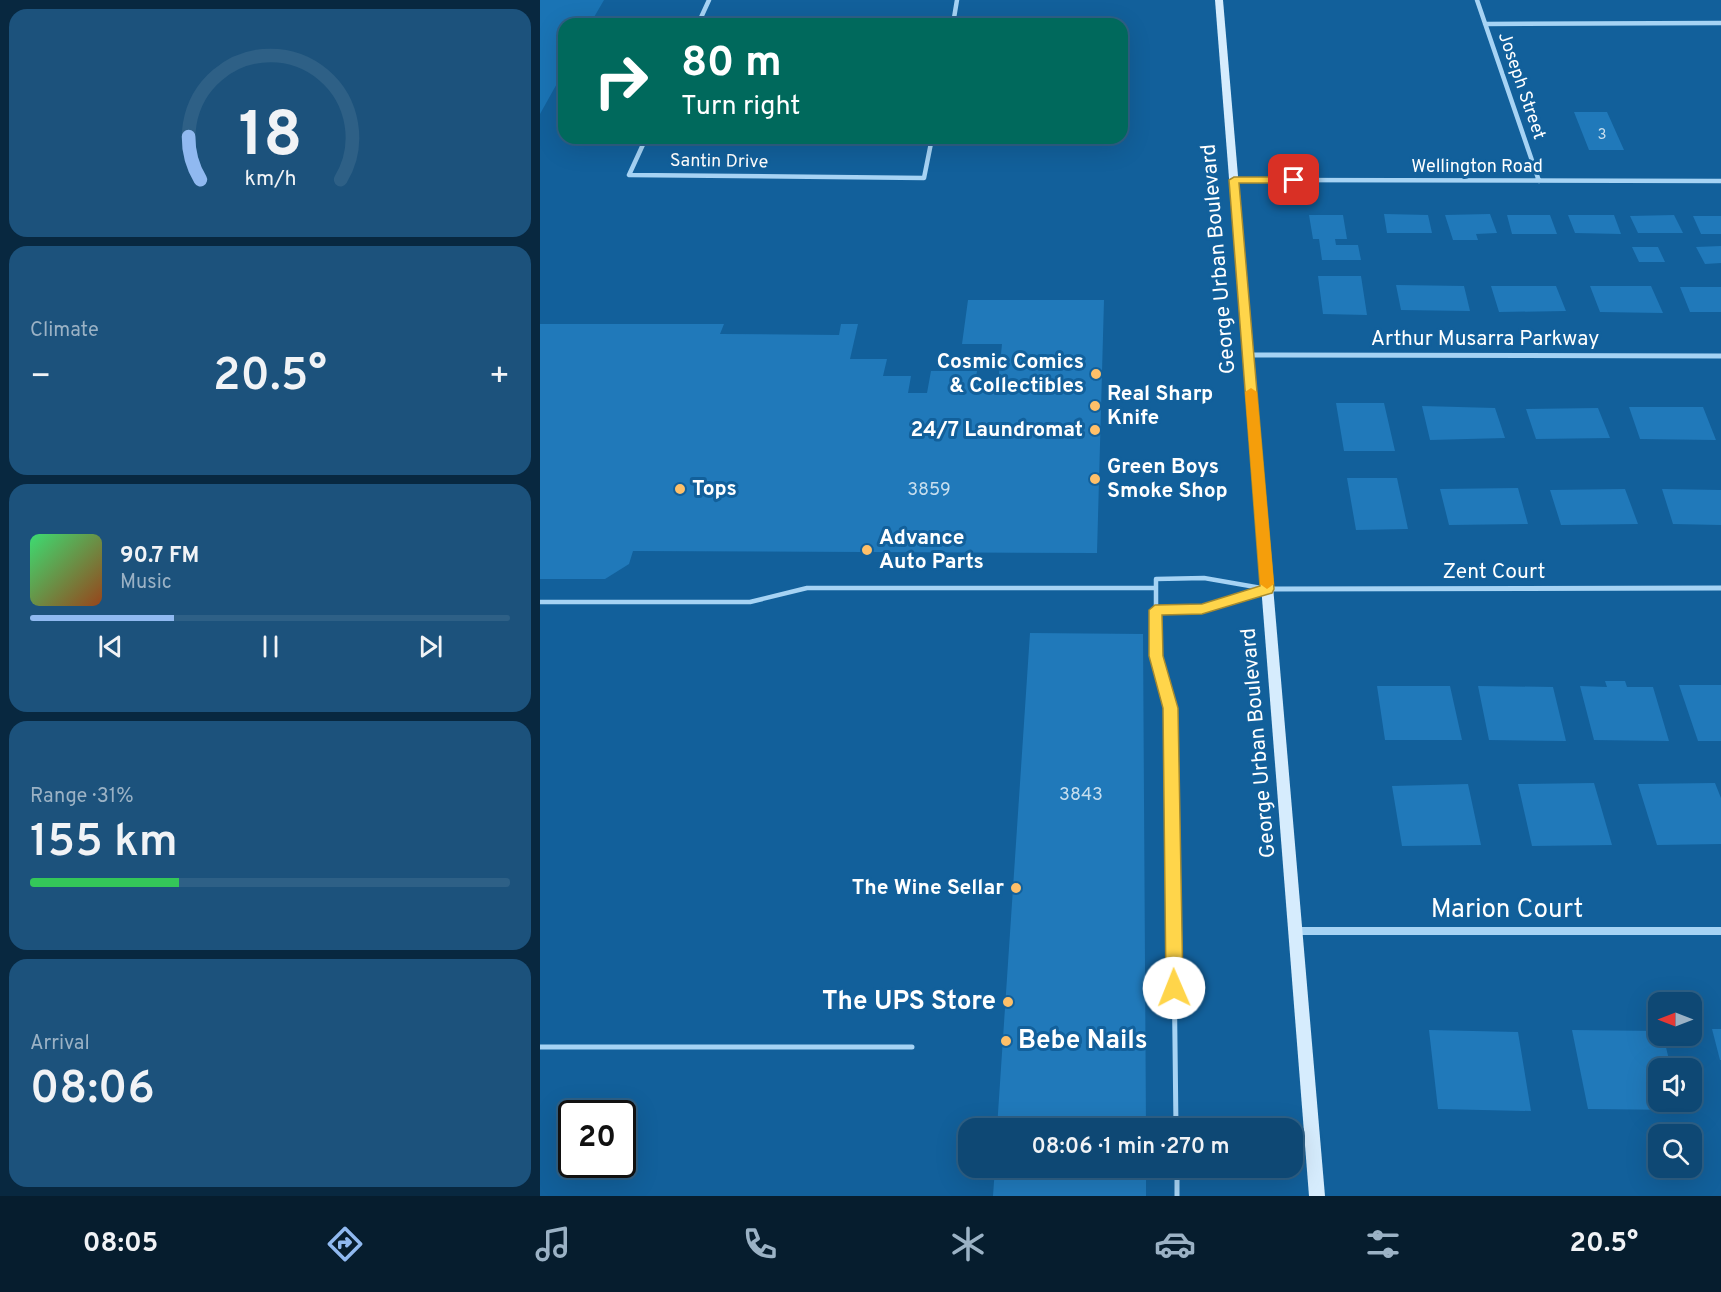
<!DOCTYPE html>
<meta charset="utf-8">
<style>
:root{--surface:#0e4874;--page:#1c527c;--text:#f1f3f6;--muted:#9bb2c5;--line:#2e6086;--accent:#90b9f0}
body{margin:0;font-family:Overpass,sans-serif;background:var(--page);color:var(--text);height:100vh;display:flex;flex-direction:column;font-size:22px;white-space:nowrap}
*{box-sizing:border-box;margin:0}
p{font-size:20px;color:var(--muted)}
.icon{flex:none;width:33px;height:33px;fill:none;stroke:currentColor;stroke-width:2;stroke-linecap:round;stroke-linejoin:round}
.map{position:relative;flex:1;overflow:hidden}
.drawer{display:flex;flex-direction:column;gap:9px;padding:9px;background:#082840;width:540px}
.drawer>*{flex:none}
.banner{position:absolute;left:18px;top:18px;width:570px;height:126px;border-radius:18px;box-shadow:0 6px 24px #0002,0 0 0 2px var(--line);background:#00695c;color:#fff;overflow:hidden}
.needle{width:39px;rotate:270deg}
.buttons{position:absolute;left:1108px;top:992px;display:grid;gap:12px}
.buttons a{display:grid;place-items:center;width:54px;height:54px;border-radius:12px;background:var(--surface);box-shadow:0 6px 24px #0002,0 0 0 2px var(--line);font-size:30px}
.speed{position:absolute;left:18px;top:1100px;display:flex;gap:12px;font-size:30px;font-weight:700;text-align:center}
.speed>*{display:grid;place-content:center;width:78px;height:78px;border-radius:50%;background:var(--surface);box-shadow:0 6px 24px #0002,0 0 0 2px var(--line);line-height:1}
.speed .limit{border:3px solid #111;border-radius:9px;background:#fff;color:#111}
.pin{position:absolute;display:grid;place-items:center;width:51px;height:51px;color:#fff;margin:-26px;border-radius:12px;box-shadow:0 3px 9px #0006}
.me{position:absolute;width:66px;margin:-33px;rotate:359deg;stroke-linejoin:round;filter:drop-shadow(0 0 4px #0008)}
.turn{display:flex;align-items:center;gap:21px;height:126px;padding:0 24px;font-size:27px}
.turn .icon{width:78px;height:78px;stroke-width:2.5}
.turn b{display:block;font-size:42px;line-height:51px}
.big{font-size:45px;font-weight:600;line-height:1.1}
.drawer .tile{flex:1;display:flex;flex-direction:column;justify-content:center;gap:9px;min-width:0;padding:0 21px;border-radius:18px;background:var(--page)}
.drawer .dial{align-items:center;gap:0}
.dial svg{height:156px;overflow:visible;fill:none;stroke:var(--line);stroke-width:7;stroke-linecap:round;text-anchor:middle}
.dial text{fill:var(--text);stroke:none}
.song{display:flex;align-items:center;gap:18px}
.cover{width:72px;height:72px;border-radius:9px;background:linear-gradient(135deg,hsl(140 70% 55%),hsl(20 70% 35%))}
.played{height:6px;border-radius:3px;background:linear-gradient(90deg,var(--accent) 30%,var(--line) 30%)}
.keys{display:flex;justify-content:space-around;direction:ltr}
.heat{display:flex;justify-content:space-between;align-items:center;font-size:33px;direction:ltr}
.charge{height:9px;border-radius:4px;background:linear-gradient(90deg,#34c759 31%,var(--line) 0)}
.trip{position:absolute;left:418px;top:1118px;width:345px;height:60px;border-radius:18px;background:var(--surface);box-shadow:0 6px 24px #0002,0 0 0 2px var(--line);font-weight:600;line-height:60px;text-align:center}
.menu{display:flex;height:96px;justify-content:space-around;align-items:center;background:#061d2e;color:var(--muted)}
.menu .icon{width:42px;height:42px}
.menu .selected{color:var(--accent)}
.menu b{font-size:27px;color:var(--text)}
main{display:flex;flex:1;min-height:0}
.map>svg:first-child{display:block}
.green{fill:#1a74b5}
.building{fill:#2079ba}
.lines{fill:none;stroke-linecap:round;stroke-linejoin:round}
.lane-far1{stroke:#a6d3f4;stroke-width:4.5}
.lane{stroke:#a6d3f4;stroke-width:5}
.street-far2{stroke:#a6d3f4;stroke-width:4.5}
.street-far1{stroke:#a6d3f4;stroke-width:5}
.street{stroke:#a6d3f4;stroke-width:8}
.secondary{fill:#d6ecfd;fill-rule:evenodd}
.route{fill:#ffd54a;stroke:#a68a30;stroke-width:1.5}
.slow{fill:#f59e0b}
.poi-dot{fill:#ffc069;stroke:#12609b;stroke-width:2}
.labels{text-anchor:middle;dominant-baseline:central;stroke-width:6;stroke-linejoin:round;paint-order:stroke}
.far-number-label{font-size:15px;fill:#c7deee}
.far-street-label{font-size:18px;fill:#fff;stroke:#12609b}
.number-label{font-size:18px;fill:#c7deee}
.street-label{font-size:21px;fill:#fff;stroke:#12609b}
.poi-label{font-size:21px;font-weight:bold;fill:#fff;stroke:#12609b;text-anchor:start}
.near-street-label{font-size:26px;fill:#fff;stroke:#12609b}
.near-poi-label{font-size:26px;font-weight:bold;fill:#fff;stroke:#12609b;text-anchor:end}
</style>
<main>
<section class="drawer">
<div class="tile dial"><svg viewBox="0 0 100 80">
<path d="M14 69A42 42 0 1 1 86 69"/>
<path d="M14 69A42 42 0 0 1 8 47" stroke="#90b9f0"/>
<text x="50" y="56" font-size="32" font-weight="700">18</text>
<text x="50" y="72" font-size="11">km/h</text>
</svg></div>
<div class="tile"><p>Climate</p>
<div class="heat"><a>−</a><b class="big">20.5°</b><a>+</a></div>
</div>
<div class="tile">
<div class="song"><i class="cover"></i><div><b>90.7 FM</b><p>Music</p></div></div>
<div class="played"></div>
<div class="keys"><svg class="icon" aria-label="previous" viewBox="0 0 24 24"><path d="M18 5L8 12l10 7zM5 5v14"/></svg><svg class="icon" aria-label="pause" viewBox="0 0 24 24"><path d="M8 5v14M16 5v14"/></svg><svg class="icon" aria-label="next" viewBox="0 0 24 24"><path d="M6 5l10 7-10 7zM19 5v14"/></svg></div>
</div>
<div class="tile"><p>Range · 31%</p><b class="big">155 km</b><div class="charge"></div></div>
<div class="tile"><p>Arrival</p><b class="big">08:06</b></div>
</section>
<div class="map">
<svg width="1181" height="1196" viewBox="0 0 1181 1196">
<rect width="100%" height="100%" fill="#12609b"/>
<path class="green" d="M0,0H64L50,24H24V71L0,114Z"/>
<path class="building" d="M1034,112H1067L1084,150H1049Z
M844,214L888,215L892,233H847Z
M950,214L957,233L936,234L938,240H913L905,215Z
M769,215H803L807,239H795L796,245H818L821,260H782L779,239H773Z
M967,215H1010L1017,234H972Z
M1028,215H1074L1081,234L1035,233Z
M1134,215L1143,233H1098L1090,216Z
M1153,216H1181V234H1161Z
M1181,246V263L1165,264L1156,247Z
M1092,247H1118L1125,262H1099Z
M778,276H821L827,315L783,314Z
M856,285L924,286L930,311L861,310Z
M951,286H1016L1026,311L959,312Z
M1050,286H1111L1123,313L1060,312Z
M1140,287H1181V312H1150Z
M428,300H564L557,553L93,551L89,564L65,579H0V324H184L180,334L299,335L301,324H318L310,359H347L343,376H371L368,393H387L391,371H437L435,383H458L462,344H422Z
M796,403H844L855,451H804Z
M882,406L955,408L965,438L890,440Z
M1089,407H1163L1176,440L1100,439Z
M1058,408L1070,438L996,439L986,409Z
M807,478H857L868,529L816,530Z
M978,488L988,524L909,525L900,489Z
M1085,489L1098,524L1021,525L1010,490Z
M1122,489L1181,490V525L1133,524Z
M490,633L603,634L606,1128H457Z
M1065,681H1085L1087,687H1113L1129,741L1054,740L1040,686L1067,687Z
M1139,685H1181V741H1158Z
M837,686H910L922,740H845Z
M938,686L1013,687L1026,741L949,740Z
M1054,783L1072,845L992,846L978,784Z
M1175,783L1181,798V844L1117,845L1098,784Z
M928,784L941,845L862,846L852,786Z
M1172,1029H1181V1060H1180Z
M889,1030L978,1032L991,1111L898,1109Z
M1032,1030L1119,1031V1035H1123L1131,1068H1119V1101H1140L1142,1110L1048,1109Z
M455,1167H606V1196H453Z"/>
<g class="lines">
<path class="lane-far1" d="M0,602H210L267,588H616
M615,610L662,609L727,589
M625,686L616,656V579L664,578L727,589"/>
<path class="lane" d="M624,684L631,708L636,1128
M0,1047H372
M637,1167V1196"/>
<path class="street-far2" d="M937,0L999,181
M158,24L169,0
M413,24L417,0
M945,24L1181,23
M106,138L89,175L384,178L392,138
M694,180L1181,181"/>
<path class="street-far1" d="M708,355L1181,356
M727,589L1181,588"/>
<path class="street" d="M754,931H1181"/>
<path class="secondary" d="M675,0H683L785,1196H769Z"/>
</g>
<path class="route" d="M694,177H754L759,180L754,183H699L734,589L732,593L662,614L622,615L623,656L638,708L643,988L640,993L634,996L628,993L626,988L623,708L609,656V610L615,605L662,604L720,586L689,180Z"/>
<path class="slow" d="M711,388L717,392L734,584L727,589L720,584L705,392Z"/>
<g class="poi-dot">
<circle cx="556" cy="374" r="6"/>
<circle cx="555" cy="406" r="6"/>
<circle cx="555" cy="430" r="6"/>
<circle cx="555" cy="479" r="6"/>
<circle cx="140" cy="489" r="6"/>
<circle cx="327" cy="550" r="6"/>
<circle cx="476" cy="888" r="6"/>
<circle cx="468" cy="1002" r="6"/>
<circle cx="466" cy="1041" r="6"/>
</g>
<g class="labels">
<g class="far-number-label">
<text x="1062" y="135">3</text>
</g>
<g class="far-street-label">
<text transform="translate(981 86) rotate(71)">Joseph Street</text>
<text transform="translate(179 162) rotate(1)">Santin Drive</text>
<text x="937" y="167">Wellington Road</text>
</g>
<g class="number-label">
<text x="389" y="490">3859</text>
<text x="541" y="795">3843</text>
</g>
<g class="street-label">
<text transform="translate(679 259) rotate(-95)">George Urban Boulevard</text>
<text x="945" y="339">Arthur Musarra Parkway</text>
<text x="954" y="572">Zent Court</text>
<text transform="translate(719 743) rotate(-95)">George Urban Boulevard</text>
</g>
<g class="poi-label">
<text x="544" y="362" text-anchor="end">Cosmic Comics<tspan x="544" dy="24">&amp; Collectibles</tspan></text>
<text x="567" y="394">Real Sharp<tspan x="567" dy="24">Knife</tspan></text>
<text x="543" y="430" text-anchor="end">24/7 Laundromat</text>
<text x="567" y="467">Green Boys<tspan x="567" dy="24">Smoke Shop</tspan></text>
<text x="152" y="489">Tops</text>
<text x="339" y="538">Advance<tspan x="339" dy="24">Auto Parts</tspan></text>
<text x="464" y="888" text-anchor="end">The Wine Sellar</text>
</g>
<g class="near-street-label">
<text x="967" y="910">Marion Court</text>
</g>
<g class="near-poi-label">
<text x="456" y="1002">The UPS Store</text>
<text x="478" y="1041" text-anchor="start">Bebe Nails</text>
</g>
</g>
</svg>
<div class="buttons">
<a><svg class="needle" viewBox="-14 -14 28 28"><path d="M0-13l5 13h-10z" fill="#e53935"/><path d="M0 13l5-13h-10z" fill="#9bb2c5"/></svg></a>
<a><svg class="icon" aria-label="sound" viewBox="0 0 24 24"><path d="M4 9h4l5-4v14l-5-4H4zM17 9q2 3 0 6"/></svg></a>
<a><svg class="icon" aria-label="search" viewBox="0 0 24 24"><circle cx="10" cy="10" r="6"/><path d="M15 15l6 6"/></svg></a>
</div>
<div class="speed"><div class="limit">20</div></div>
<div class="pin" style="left:754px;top:180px;background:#d93025"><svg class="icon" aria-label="arrive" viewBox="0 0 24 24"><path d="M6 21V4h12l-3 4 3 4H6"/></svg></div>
<svg class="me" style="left:634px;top:988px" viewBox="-20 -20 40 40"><circle r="19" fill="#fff"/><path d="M0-13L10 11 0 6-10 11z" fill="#ffd54a"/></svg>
<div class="trip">08:06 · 1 min · 270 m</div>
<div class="banner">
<div class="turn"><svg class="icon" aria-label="right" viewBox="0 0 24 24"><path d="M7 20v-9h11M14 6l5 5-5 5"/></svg><div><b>80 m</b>Turn right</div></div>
</div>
</div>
</main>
<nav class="menu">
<b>08:05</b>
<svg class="icon selected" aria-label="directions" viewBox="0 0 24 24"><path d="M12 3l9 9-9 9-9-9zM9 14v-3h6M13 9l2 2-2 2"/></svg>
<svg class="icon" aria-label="music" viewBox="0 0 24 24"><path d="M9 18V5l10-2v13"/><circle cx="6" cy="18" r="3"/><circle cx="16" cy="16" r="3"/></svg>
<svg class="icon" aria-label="phone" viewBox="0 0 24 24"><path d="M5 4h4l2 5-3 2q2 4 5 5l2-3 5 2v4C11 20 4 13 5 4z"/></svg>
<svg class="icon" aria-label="climate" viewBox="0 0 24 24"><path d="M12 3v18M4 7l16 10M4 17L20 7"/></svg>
<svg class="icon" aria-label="car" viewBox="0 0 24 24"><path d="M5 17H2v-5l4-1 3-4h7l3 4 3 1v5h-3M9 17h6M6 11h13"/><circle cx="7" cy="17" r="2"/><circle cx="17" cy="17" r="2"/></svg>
<svg class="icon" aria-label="filters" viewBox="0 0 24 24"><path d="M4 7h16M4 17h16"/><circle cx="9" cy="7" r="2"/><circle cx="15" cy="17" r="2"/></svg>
<b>20.5°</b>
</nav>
